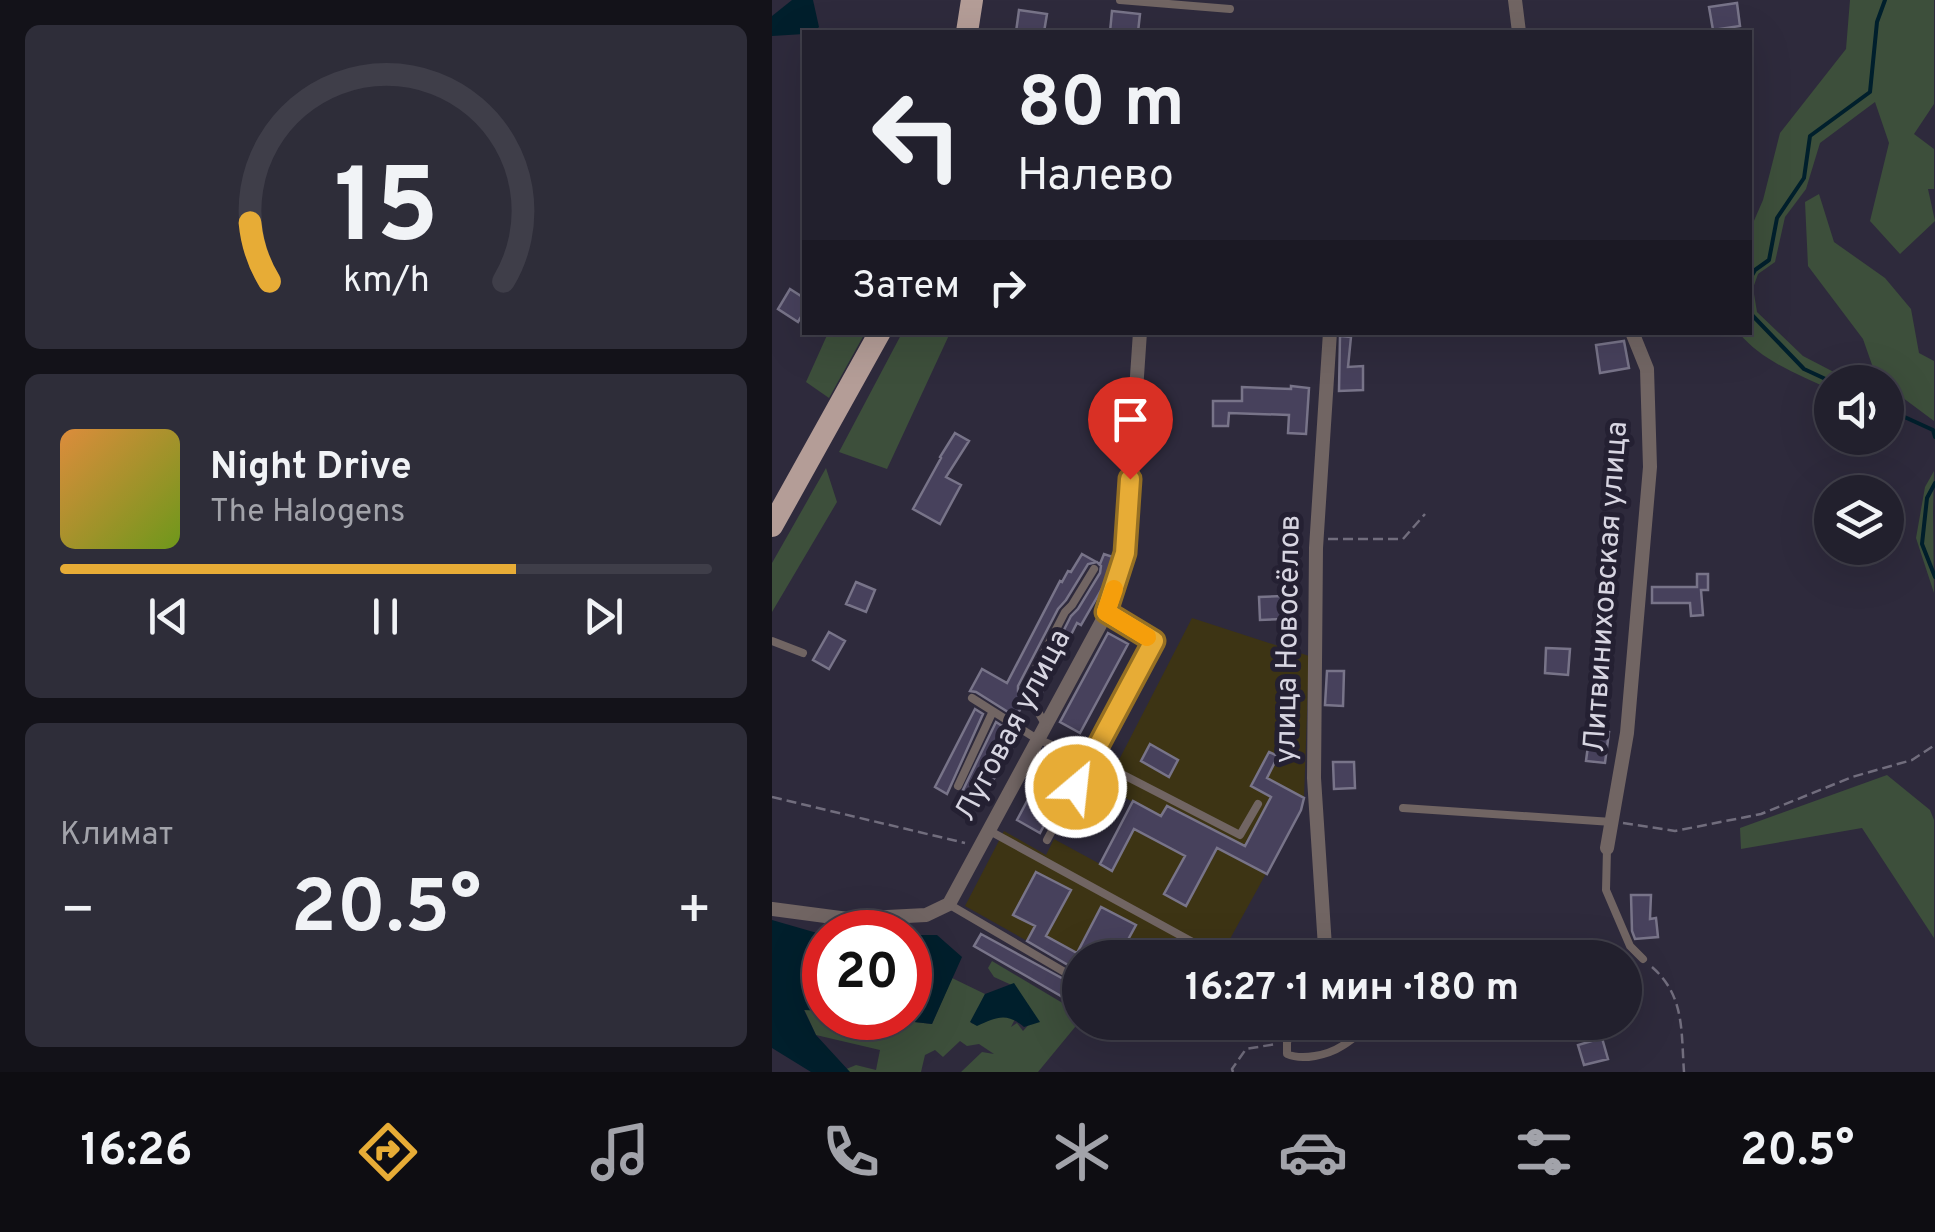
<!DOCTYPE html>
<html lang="ru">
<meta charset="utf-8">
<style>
:root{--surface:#22202d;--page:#2e2d39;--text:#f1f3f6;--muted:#a2a3aa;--line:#3f3e49;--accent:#e7ac36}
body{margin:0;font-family:Overpass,sans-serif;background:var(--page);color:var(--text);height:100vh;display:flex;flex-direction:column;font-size:38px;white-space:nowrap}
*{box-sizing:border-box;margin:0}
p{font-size:32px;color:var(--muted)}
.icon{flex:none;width:55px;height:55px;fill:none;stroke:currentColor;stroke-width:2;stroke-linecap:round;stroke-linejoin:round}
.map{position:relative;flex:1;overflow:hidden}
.details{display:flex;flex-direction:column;gap:25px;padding:25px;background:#131219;width:772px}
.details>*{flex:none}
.guide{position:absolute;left:30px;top:30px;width:950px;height:305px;border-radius:0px;box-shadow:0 10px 40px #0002,0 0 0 2px var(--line);background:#22202d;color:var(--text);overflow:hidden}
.controls{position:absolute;left:1042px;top:365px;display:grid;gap:20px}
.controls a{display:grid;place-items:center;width:90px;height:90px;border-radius:50%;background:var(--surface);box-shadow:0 10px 40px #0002,0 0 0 2px var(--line);font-size:50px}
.speed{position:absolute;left:30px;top:910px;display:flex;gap:20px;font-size:50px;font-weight:700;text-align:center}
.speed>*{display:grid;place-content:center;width:130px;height:130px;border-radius:50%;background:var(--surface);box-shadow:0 10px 40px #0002,0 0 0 2px var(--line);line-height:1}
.speed .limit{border:15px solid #d22;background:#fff;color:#111}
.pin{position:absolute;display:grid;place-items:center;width:85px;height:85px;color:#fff;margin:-102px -42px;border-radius:50% 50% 50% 0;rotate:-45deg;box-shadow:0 0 10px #0007}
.pin .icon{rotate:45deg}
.me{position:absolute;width:110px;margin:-55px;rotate:28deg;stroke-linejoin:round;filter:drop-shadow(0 0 8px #0008)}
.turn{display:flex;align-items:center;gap:35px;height:210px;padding:0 50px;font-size:45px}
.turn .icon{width:130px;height:130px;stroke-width:2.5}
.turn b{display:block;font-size:70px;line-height:85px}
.then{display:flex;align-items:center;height:95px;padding:0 50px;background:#0003;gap:20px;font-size:38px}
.big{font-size:75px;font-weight:700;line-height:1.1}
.details .tile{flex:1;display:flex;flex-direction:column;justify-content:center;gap:15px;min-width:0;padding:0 35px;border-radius:15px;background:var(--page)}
.details .dial{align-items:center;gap:0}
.dial svg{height:260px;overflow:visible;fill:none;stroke:var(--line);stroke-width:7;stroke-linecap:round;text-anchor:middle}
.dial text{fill:var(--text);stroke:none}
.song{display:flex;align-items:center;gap:30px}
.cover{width:120px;height:120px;border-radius:15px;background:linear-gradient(135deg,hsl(30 70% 55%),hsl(80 70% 35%))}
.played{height:10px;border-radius:5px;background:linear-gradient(90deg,var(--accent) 70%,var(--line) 70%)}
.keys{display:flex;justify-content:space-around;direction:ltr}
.heat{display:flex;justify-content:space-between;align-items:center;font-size:55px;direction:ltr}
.trip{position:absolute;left:290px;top:940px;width:580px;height:100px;border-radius:50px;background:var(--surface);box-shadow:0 10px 40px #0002,0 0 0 2px var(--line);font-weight:700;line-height:100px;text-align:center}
.tab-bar{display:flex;height:160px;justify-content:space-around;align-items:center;background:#0e0d12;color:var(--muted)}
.tab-bar .icon{width:70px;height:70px}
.tab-bar .active{color:var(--accent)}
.tab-bar b{font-size:45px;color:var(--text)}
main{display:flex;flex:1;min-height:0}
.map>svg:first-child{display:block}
.green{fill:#3d4f3b}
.sand{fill:#3d3414}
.water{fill:#001f2c}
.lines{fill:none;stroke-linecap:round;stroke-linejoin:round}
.stream{stroke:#001f2c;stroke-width:4}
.building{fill:#47415c;stroke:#787489;stroke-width:2.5}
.path{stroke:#716d7d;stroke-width:2.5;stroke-dasharray:10 5;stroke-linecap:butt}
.service{stroke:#716563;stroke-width:8}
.minor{stroke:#716563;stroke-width:14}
.primary{stroke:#b49d97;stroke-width:22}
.route-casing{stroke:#967023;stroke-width:25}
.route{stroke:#e7ac36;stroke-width:18}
.slow{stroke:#f59e0b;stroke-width:18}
.labels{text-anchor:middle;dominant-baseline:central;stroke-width:10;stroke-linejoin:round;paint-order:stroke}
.street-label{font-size:30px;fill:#d7d5e1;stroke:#242032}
</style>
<main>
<section class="details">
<div class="tile dial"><svg viewBox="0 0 100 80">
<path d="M14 69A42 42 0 1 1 86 69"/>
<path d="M14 69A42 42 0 0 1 8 51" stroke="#e7ac36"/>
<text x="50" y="56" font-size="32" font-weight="700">15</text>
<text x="50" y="72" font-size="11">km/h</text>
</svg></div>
<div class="tile">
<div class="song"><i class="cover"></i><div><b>Night Drive</b><p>The Halogens</p></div></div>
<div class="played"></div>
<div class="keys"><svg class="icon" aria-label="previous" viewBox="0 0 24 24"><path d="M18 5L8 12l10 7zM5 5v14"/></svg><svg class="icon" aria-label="pause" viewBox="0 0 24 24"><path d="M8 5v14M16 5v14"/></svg><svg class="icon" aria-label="next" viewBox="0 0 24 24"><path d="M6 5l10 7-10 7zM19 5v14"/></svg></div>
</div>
<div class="tile"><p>Климат</p>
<div class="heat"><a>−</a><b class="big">20.5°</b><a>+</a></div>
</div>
</section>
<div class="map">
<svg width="1163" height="1072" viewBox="0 0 1163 1072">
<rect width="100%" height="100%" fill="#2e2a3c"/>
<path class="green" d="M1078,0H1162V104L1142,134L1162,149V189H1156L1163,221L1128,254L1098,221L1117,143L1103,102L1048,143L1034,189L1013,217L1003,262L986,274L981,288L985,312L1031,356L1081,382H1060V390C1027,375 990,361 967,333L978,332V230L991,200L1008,133L1074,49Z
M1047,194L1062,242L1113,278L1139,309L1147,353L1162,361V421L1115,386V382L1105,379L1091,339L1036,266L1033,202Z
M56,333H93L57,398L34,382Z
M130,333H178L115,469L67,452Z
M54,468L65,502L0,612V563Z
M1162,471L1161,513L1162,593L1144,538L1153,487Z
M1115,775L1158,810L1162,820V938L1090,828L969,849L968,828Z
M220,961L304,1011L308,1021L266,1072H189L210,1052L222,1054L207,1044L195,1046L188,1041L171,1057L163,1050L153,1055L149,1072H67L84,1065L104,1070L108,1050L44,1035L32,1009L52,1011V1018H107L160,1024L180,978L213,994L199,1023L205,1025L229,1015L243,1019L239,1027L245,1023L251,1031L260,1021L244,987L222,977L216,968Z"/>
<path class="sand" d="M420,618L537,656L532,798L529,810L448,957L308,958L307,970L193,906L232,831L274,855L282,839L328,864L361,802L333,787Z"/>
<path class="water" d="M20,0H41L47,27L42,32H32V34L0,36V16Z
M0,920L52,935V1011L32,1010L44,1035L78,1072H39L0,1048Z
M138,935H165L190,957L160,1024L107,1018H138Z
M242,983L268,1022L252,1027C235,1012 224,1017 205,1026L198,1022L213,994Z"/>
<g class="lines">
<path class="stream" d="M978,279L983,270L997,260L1005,218L1032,178L1038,136L1098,92L1105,22L1113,0
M978,305L980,315L1032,369L1060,382
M1115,409L1161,430L1163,437
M1163,483L1155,498L1150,544L1163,577"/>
</g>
<path class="building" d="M965,3L968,26L941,30L937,7Z
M247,10L275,14L272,32H244Z
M340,11L368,14L366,32H338Z
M18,289L32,298V312L26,322L6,309Z
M568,336L579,337L576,367L591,366V390L567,391Z
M852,341L857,368L828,373L824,345Z
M519,386L537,388L534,434L516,433L517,415L457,413L456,426H441V401H470V387L519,389Z
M183,433L197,441L174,477L189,485L168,524L141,509L169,458L168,457Z
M310,554L328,564L332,554L341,557L332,585L309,625L305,623L268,696L262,689L299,616L306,609L328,573L329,566L325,562L316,564L294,600L286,609L246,686V692L252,702L244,717L204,692L198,691L210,669L235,683L288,581L290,582L296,571L299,572Z
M925,574H936V590H929L931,615L919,616L918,603H880V587H925Z
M84,582L103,590L94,612L74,604Z
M511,596L512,619L488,620L487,597Z
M57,632L73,641L57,669L41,660Z
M336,633L356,644L308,733L288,722Z
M774,648L798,649L796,675L773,673Z
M555,671H572L571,706L553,705Z
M203,709L211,714L175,794L163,787Z
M224,722L247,737L208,802L190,792Z
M818,730L837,732L833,763L814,761Z
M378,744L406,760L397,777L369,761Z
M497,752L506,756L495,778L532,798L529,810L495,874L445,848L414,906L392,894L413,856L362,829L340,871L328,864L361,801L389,816L395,806L473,846L499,797L479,786Z
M278,758L301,770L268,833L245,820Z
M561,762H582L583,788L562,789Z
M264,872L299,890L274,936L305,953L329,907L364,925L346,958H308V972L255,941L263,926L241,915Z
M859,895H879L878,919L884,918L886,937L863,939L860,931Z
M209,934L308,988V1007L202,946Z
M830,1038L836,1059L812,1065L806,1045Z"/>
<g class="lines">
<path class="path" d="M556,539H631L653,514
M0,797L193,843
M851,823L903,831L989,814L1080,777L1140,760L1163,745
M880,967C913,996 909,1031 912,1072
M461,1072L460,1069L474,1049L504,1044"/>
<path class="service" d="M348,0L458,9
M0,641L31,653
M200,698L265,739L342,770L468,835L486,804
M273,724L253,689L293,612L300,605L322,569
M186,786L221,711
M631,808L840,822
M216,830L426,945
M275,840L382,641L335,612
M835,849L834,890L858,946L871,959
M178,905L308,981
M378,1022L401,1036
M525,1022L515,1042V1054C530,1061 556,1055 570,1046C583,1038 592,1028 605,1022"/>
<path class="minor" d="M743,0L747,32
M835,848L855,733L878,467L875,369L860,332
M0,909L76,919L154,915L177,904L335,612L353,553L368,332
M553,947L542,778L544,548L558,332"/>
<path class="primary" d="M195,32L200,0
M0,526L108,332"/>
</g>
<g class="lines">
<g class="route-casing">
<path id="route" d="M304,787L382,641L334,612L353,553L358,479"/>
</g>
<use href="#route" class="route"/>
<path class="slow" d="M342,589L334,612L375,637"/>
</g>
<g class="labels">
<g class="street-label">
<text transform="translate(835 587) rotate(-86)">Литвиниховская улица</text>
<text transform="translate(517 639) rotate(-89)">улица Новосёлов</text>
<text transform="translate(242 726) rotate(-62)">Луговая улица</text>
</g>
</g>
</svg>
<div class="controls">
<a><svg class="icon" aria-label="sound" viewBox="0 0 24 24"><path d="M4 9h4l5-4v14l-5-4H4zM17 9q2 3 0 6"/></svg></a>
<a><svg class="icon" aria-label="layers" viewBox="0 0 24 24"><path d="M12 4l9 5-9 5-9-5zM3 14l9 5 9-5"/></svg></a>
</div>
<div class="speed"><div class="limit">20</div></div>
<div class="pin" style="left:358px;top:479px;background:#d93025"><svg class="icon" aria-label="arrive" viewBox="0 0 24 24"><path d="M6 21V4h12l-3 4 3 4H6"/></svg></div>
<svg class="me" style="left:304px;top:787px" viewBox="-20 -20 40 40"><circle r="17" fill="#e7ac36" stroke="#fff" stroke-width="3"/><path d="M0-11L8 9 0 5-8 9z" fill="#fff"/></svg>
<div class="trip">16:27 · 1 мин · 180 m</div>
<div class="guide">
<div class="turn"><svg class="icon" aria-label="left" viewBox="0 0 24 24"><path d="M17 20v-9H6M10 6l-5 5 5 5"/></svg><div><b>80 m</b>Налево</div></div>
<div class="then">Затем<svg class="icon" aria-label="right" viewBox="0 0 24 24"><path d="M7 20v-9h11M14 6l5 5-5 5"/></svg></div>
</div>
</div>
</main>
<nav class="tab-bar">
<b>16:26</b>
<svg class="icon active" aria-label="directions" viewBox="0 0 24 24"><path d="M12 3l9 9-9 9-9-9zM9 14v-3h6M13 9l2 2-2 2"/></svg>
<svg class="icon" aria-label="music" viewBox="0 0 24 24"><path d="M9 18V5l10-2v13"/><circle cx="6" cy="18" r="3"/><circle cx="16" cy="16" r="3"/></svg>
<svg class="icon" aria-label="phone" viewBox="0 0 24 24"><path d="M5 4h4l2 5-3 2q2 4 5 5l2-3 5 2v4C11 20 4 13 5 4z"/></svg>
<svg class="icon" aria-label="climate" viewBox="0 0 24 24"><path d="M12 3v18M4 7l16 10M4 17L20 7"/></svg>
<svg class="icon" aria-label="car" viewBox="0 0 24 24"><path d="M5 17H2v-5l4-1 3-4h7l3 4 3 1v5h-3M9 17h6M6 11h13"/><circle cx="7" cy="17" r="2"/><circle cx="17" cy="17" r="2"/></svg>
<svg class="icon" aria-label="filters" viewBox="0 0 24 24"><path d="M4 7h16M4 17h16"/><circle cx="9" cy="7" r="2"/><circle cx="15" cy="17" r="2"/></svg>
<b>20.5°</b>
</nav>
